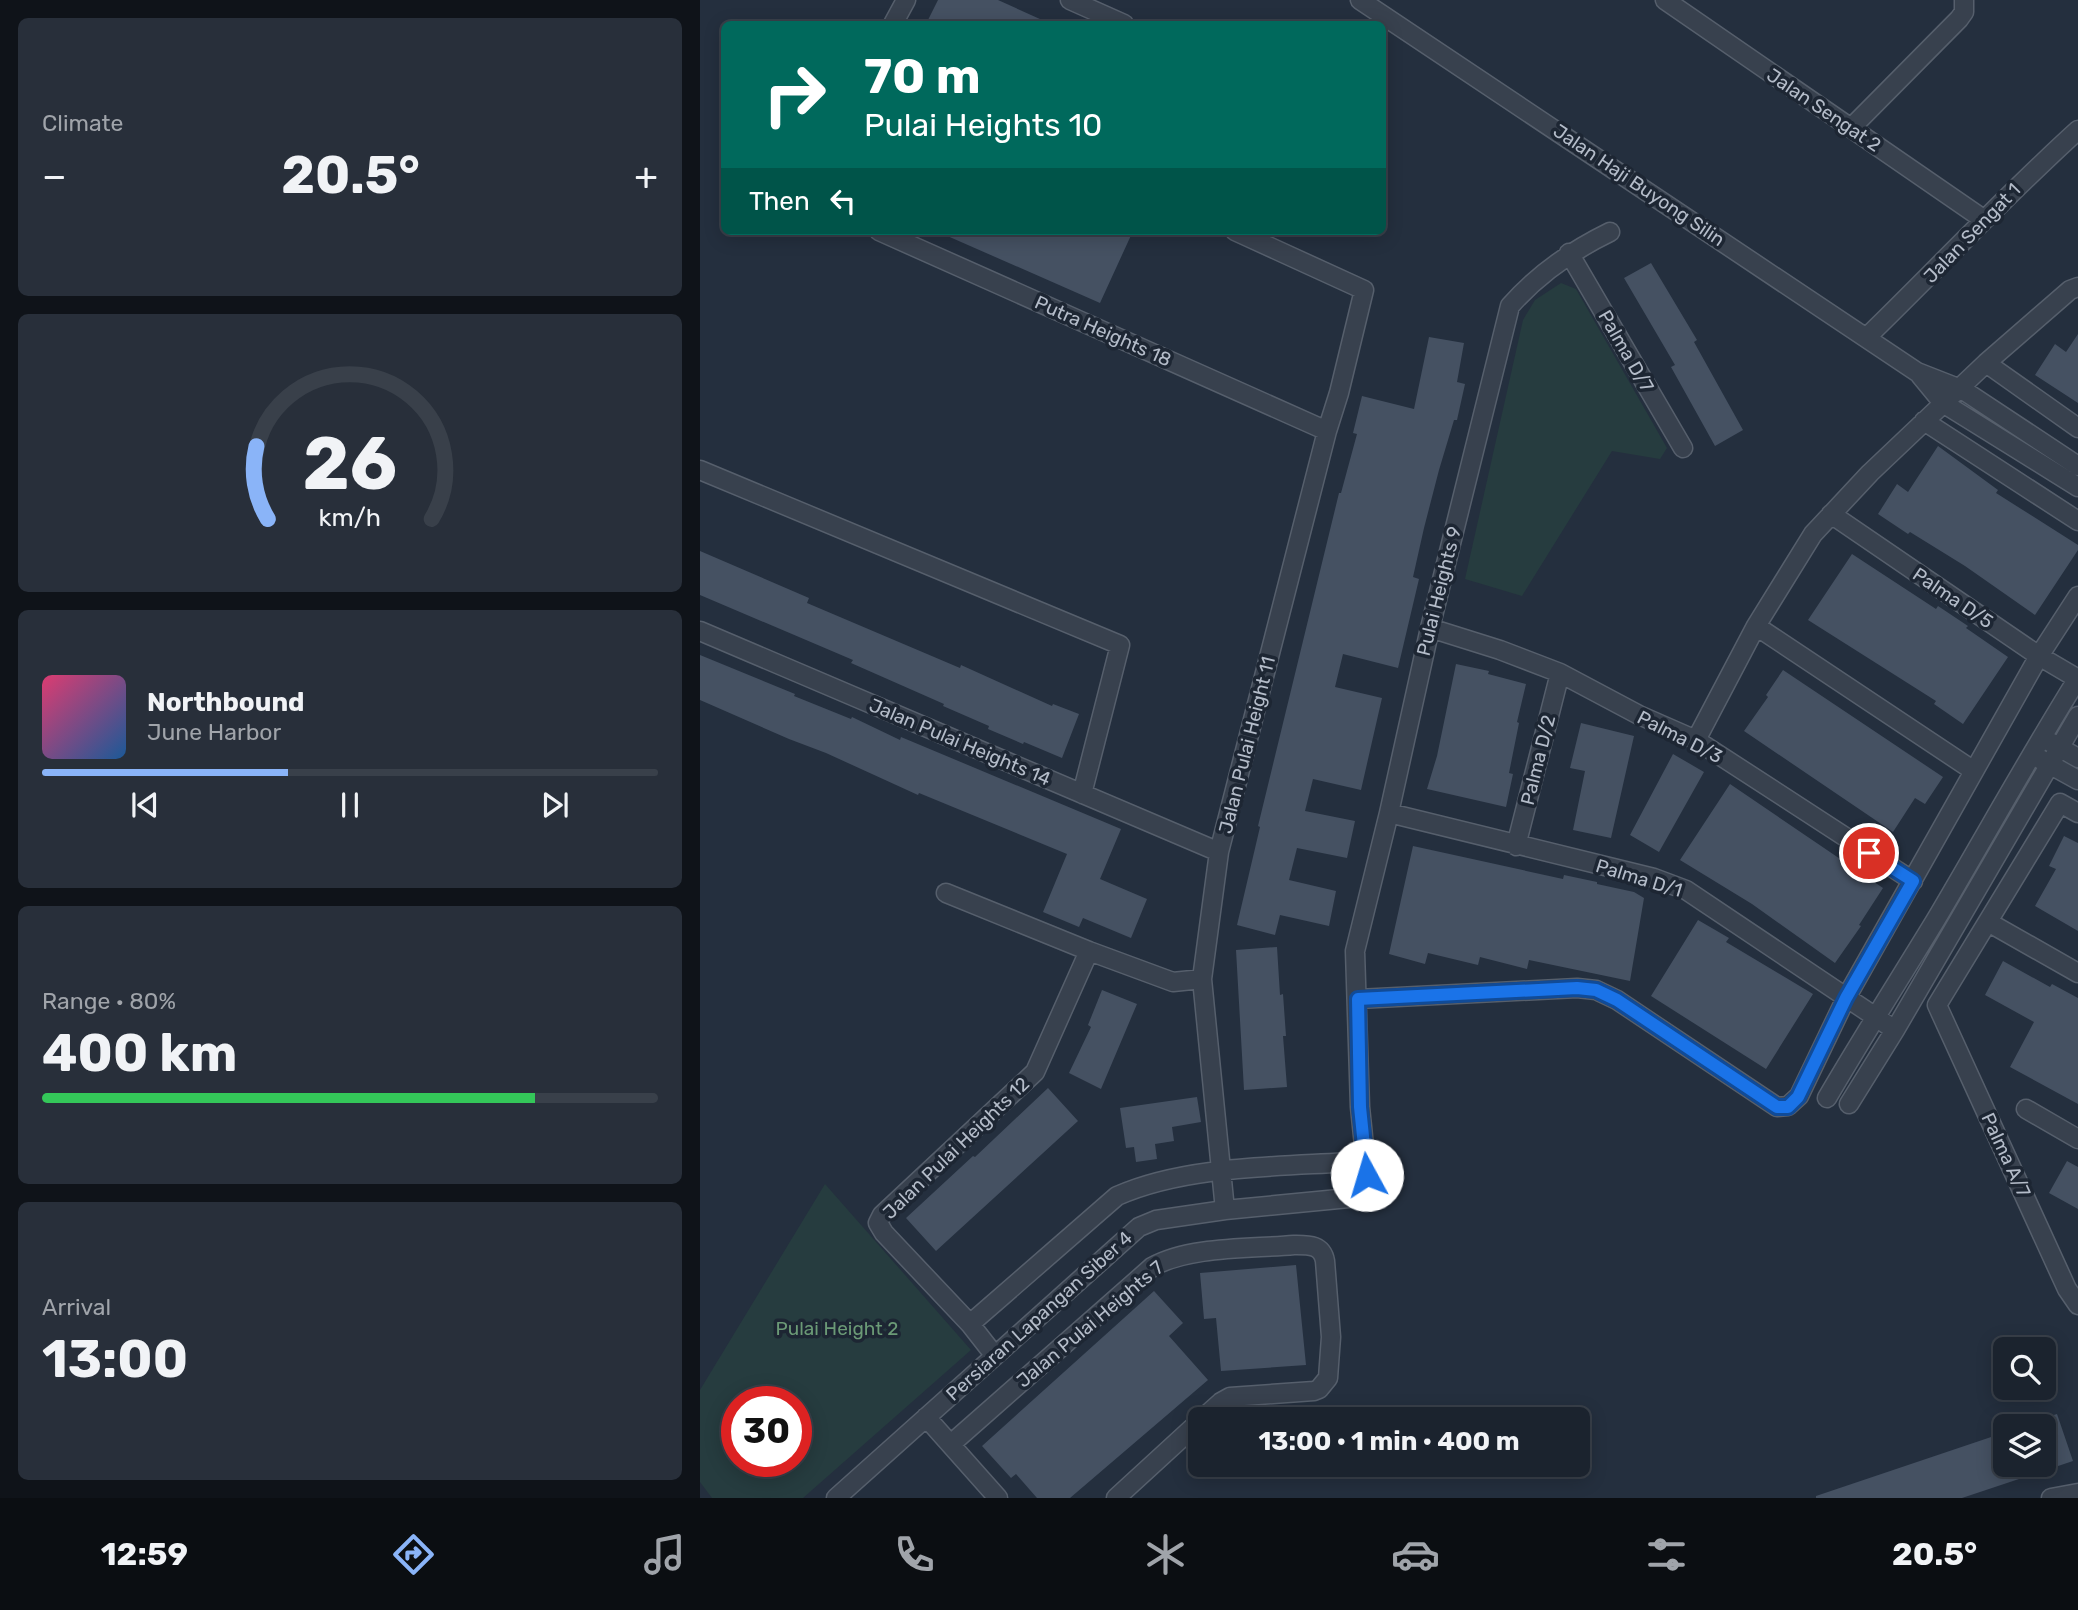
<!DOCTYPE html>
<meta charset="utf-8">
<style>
:root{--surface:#1b232e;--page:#282f3a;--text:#f1f3f6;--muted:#a0a4aa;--line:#39404a;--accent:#8ab4f8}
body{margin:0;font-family:Rubik,sans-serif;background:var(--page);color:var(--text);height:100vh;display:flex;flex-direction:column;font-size:26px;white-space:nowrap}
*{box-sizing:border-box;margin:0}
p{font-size:23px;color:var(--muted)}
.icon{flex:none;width:38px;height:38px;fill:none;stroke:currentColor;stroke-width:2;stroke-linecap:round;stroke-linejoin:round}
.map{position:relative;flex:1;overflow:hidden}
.sheet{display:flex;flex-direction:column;gap:18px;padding:18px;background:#0f1319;width:700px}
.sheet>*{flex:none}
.hud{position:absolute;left:21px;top:21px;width:665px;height:214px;border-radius:10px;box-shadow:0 4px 18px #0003,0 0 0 2px var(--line);background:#00695c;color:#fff;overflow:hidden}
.tools{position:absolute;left:1293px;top:1337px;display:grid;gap:14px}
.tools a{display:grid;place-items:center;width:63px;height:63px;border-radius:10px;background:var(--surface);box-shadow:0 4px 18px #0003,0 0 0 2px var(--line);font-size:35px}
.speed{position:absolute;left:21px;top:1386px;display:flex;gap:14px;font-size:35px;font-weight:700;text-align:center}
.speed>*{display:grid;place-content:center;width:91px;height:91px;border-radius:50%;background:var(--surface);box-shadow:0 4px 18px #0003,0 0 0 2px var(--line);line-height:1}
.speed .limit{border:10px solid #d22;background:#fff;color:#111}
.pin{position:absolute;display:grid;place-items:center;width:60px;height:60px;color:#fff;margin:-30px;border:4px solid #fff;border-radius:50%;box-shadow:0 2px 7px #0007}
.me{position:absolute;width:77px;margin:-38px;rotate:354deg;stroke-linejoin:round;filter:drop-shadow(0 0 5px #0008)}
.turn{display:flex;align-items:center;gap:24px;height:147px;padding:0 28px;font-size:32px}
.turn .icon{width:91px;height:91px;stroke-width:2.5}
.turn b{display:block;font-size:49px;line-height:60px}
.then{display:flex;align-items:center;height:66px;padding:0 28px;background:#0003;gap:14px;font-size:26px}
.big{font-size:52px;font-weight:700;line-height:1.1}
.sheet .card{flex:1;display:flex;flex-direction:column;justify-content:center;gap:10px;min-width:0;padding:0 24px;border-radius:10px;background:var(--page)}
.sheet .dial{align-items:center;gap:0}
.dial svg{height:182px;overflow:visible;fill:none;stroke:var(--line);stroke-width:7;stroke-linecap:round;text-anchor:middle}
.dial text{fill:var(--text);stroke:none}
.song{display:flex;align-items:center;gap:21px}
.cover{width:84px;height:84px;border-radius:10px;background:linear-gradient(135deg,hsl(340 70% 55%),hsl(210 70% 35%))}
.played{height:7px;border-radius:4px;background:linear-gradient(90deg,var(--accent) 40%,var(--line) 40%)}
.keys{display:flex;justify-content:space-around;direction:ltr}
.heat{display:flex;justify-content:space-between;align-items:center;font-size:38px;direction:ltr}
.charge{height:10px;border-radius:5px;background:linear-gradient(90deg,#34c759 80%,var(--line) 0)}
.trip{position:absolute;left:488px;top:1407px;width:402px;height:70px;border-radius:10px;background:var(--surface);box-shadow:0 4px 18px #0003,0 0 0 2px var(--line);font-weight:700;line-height:70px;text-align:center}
.tab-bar{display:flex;height:112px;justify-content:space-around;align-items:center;background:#0b0e12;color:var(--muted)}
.tab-bar .icon{width:49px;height:49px}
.tab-bar .selected{color:var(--accent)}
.tab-bar b{font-size:32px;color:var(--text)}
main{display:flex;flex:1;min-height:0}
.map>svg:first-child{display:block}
.green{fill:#263c3f;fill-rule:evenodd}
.building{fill:#455162}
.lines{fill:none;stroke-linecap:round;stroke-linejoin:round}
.minor-casing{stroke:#565f6c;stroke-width:21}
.minor{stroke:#38414e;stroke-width:18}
.route-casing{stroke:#114b97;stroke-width:18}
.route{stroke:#1a73e8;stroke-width:12}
.labels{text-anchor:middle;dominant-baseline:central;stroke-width:7;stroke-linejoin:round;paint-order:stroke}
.street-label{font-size:19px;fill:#b4bcc9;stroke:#1d2633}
.park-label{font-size:19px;fill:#6b9a76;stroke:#1d2633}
</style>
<main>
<section class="sheet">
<div class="card"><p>Climate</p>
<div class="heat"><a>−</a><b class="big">20.5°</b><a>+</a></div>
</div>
<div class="card dial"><svg viewBox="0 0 100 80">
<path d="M14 69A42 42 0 1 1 86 69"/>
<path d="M14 69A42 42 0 0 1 9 37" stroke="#8ab4f8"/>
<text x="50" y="56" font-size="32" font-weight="700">26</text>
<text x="50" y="72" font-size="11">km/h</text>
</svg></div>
<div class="card">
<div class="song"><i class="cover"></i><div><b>Northbound</b><p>June Harbor</p></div></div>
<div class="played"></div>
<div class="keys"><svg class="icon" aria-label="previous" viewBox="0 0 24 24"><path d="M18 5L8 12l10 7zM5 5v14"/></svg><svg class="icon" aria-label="pause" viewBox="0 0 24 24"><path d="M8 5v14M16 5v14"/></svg><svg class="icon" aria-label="next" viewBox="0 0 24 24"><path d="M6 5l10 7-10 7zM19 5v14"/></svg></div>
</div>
<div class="card"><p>Range · 80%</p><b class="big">400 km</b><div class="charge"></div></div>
<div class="card"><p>Arrival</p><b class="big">13:00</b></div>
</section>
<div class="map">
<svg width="1378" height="1498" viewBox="0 0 1378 1498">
<rect width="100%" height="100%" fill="#242f3e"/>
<path class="green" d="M861,283L876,289L967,448L960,459L912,451L822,596L765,579L823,320L835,300Z
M125,1184L271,1350L103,1498H12L0,1482V1390ZM37,1402H96V1461H37Z"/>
<path class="building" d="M238,0H298L351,24H226Z
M236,231H433L400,303Z
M951,263L997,340L994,342L1043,430L1015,446L971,367L975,365L924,278Z
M1378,334V403L1335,375L1355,344L1366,352Z
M729,337L764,343L757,382L765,384L757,420H754L739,470L724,528L713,577L719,579L698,668L643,654L635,687L682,698L661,790L613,779L605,811L655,821L647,858L597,848L589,880L636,891L629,926L580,915L575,935L537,925L560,827L558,826L639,493H641L657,434L653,433L662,396L714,409Z
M1238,446L1298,490L1296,493L1378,545V550L1335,615L1265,566L1210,532L1208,534L1178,514L1197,484L1208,492Z
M0,551L109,598L107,603L260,668L261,665L352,706L353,704L379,714L362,758L324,742L323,744L288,729L289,726L243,706L244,704L151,663L153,660L0,595Z
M1152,554L1236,609L1238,606L1268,626L1266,628L1308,657L1263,724L1234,704L1236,701L1108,620Z
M0,655L95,694L94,696L151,719L152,717L200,740L201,737L421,829L400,879L447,899L431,938L383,918L379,927L343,912L367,854L219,793L218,795L126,753L89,739L0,700Z
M756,664L789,671L788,674L826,684L817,722L819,723L809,773L813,774L806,807L727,789L737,756Z
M1083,670L1243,777L1225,804L1215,798L1193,832L1044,731L1068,697L1066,695Z
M881,723L934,736L911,838L873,830L885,771L870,768Z
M973,754L1004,772L959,852L930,835Z
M1030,784L1183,888L1159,925L1161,926L1135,963L1052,904L980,860Z
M1364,836L1378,843V931L1335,906L1356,869L1349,866Z
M713,846L863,879L864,875L897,882V884L934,892L944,898L930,981L829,960L827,969L780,957L778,965L728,953L725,964L689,954Z
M998,920L1029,938L1026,942L1113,994L1066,1069L951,996Z
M577,947L580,995L583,994L586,1036H583L587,1087L544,1090L536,950Z
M1303,961L1350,987L1352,984L1378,998V1104L1310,1067L1334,1022L1285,995Z
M402,990L437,1004L401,1089L369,1073L391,1027L388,1025Z
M348,1088L378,1121L236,1251L206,1218L273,1156L275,1157Z
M497,1097L501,1122L472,1127L474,1141L455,1144L457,1159L436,1162L434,1147L426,1148L420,1108Z
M1367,1161L1378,1167V1209L1349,1193Z
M596,1265L606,1365L521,1371L516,1318L504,1319L500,1273Z
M454,1291L483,1323L469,1336L508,1380L370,1498H337L316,1474L311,1478L282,1446Z
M1357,1414L1373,1461L1262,1498H1116V1496L1306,1432V1465H1344V1418Z"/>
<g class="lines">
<g class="minor-casing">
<path id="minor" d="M370,0L424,24
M660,0L1217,372L1263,390L1378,466
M965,0L1283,219
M193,24L206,0
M1151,128L1259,19L1264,12V0
M179,231L627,431
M869,253L983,448
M1167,337C1238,268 1305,196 1378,130
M1286,363L1370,290L1378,287
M1220,375L1243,403L1378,487
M1224,421L1378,521
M0,470L420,645L382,794
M1131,514L1339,656L1378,679
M1056,626L1274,771
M730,628L800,650L860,673L939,715L996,740L1213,881
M0,631L519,852
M996,740L1056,626L1113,534L1170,473L1286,363L1378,428
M1350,742L1378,758
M1340,759L1378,780
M689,813L954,878L986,890L1195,1030
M1378,813L1360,803L1237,1005L1367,1289L1378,1305
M816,846L860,673
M246,893L389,951
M1288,922L1378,973
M658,999L877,988L896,990L917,1000L1077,1107L1088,1106L1099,1096L1146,998L1339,656L1378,596
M1127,1098C1162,1038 1199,980 1235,921C1283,840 1328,758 1378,678
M1149,1104L1195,1030L1378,716
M1326,1109L1378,1139
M525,1210L502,979L519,852L627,431L639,393L664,290L535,231
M270,1324L417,1196C489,1164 587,1167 666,1161
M295,1356L270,1324L184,1233L178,1223L182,1215L335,1072L389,951L473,982L502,979
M226,1417L298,1498
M251,1444L452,1267C490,1246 550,1249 594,1245C608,1245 622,1244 625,1261L631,1337L628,1378L619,1389L614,1391L530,1397L521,1402L502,1419
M136,1498L439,1227L456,1220L525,1210L649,1198L660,1192L667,1175L660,1107L655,951L689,813L730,628L810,306C838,274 871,251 910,232
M416,1498L500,1421
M1351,1498L1378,1493"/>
</g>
<use href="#minor" class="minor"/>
</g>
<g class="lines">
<g class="route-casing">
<path id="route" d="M667,1175L660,1107L658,999L877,988L896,990L917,1000L1077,1107H1088L1098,1097L1146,998L1213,881L1169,853"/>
</g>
<use href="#route" class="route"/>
</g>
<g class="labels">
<g class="street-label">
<text transform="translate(1124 110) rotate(34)">Jalan Sengat 2</text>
<text transform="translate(939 185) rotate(34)">Jalan Haji Buyong Silin</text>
<text transform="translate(1272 233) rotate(-46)">Jalan Sengat 1</text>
<text transform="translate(403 331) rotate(24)">Putra Heights 18</text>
<text transform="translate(926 351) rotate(60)">Palma D/7</text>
<text transform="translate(739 591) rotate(-76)">Pulai Heights 9</text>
<text transform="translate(1253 598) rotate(34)">Palma D/5</text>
<text transform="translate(980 737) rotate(27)">Palma D/3</text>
<text transform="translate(260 742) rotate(23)">Jalan Pulai Heights 14</text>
<text transform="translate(547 745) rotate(-76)">Jalan Pulai Height 11</text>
<text transform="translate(838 760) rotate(-76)">Palma D/2</text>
<text transform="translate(939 878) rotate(17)">Palma D/1</text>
<text transform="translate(256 1148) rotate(-44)">Jalan Pulai Heights 12</text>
<text transform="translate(1306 1155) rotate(65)">Palma A/7</text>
<text transform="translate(339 1316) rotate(-42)">Persiaran Lapangan Siber 4</text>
<text transform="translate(390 1324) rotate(-40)">Jalan Pulai Heights 7</text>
</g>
<g class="park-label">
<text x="137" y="1328">Pulai Height 2</text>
</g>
</g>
</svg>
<div class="tools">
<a><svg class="icon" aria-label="search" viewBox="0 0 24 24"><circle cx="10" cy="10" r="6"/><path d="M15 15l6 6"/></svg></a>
<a><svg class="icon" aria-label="layers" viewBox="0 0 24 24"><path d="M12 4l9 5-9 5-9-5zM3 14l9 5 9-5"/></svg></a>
</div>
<div class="speed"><div class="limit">30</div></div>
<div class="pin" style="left:1169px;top:853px;background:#d93025"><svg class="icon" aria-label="arrive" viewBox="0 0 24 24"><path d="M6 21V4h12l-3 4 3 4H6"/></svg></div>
<svg class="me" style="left:667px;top:1175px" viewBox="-20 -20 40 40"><circle r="19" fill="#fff"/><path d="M0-13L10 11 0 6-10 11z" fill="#1a73e8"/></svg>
<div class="trip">13:00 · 1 min · 400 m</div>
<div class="hud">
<div class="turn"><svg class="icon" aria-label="right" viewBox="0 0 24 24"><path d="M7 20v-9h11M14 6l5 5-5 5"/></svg><div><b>70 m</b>Pulai Heights 10</div></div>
<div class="then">Then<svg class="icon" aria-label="left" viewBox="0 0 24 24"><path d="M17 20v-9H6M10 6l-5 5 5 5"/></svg></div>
</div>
</div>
</main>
<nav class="tab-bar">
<b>12:59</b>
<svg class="icon selected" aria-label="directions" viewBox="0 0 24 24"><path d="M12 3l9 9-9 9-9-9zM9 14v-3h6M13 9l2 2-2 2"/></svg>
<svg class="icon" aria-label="music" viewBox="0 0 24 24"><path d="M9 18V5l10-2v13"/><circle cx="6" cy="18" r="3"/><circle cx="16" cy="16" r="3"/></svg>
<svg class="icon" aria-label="phone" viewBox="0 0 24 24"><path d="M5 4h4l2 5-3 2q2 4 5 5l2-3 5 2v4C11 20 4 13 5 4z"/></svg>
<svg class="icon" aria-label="climate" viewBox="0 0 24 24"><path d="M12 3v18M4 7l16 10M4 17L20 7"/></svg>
<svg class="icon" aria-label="car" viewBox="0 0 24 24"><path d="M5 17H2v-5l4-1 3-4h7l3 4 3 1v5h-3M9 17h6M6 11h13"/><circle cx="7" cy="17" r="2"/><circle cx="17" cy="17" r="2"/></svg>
<svg class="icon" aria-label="filters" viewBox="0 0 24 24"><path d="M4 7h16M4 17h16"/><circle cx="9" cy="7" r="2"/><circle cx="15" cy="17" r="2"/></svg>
<b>20.5°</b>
</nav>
